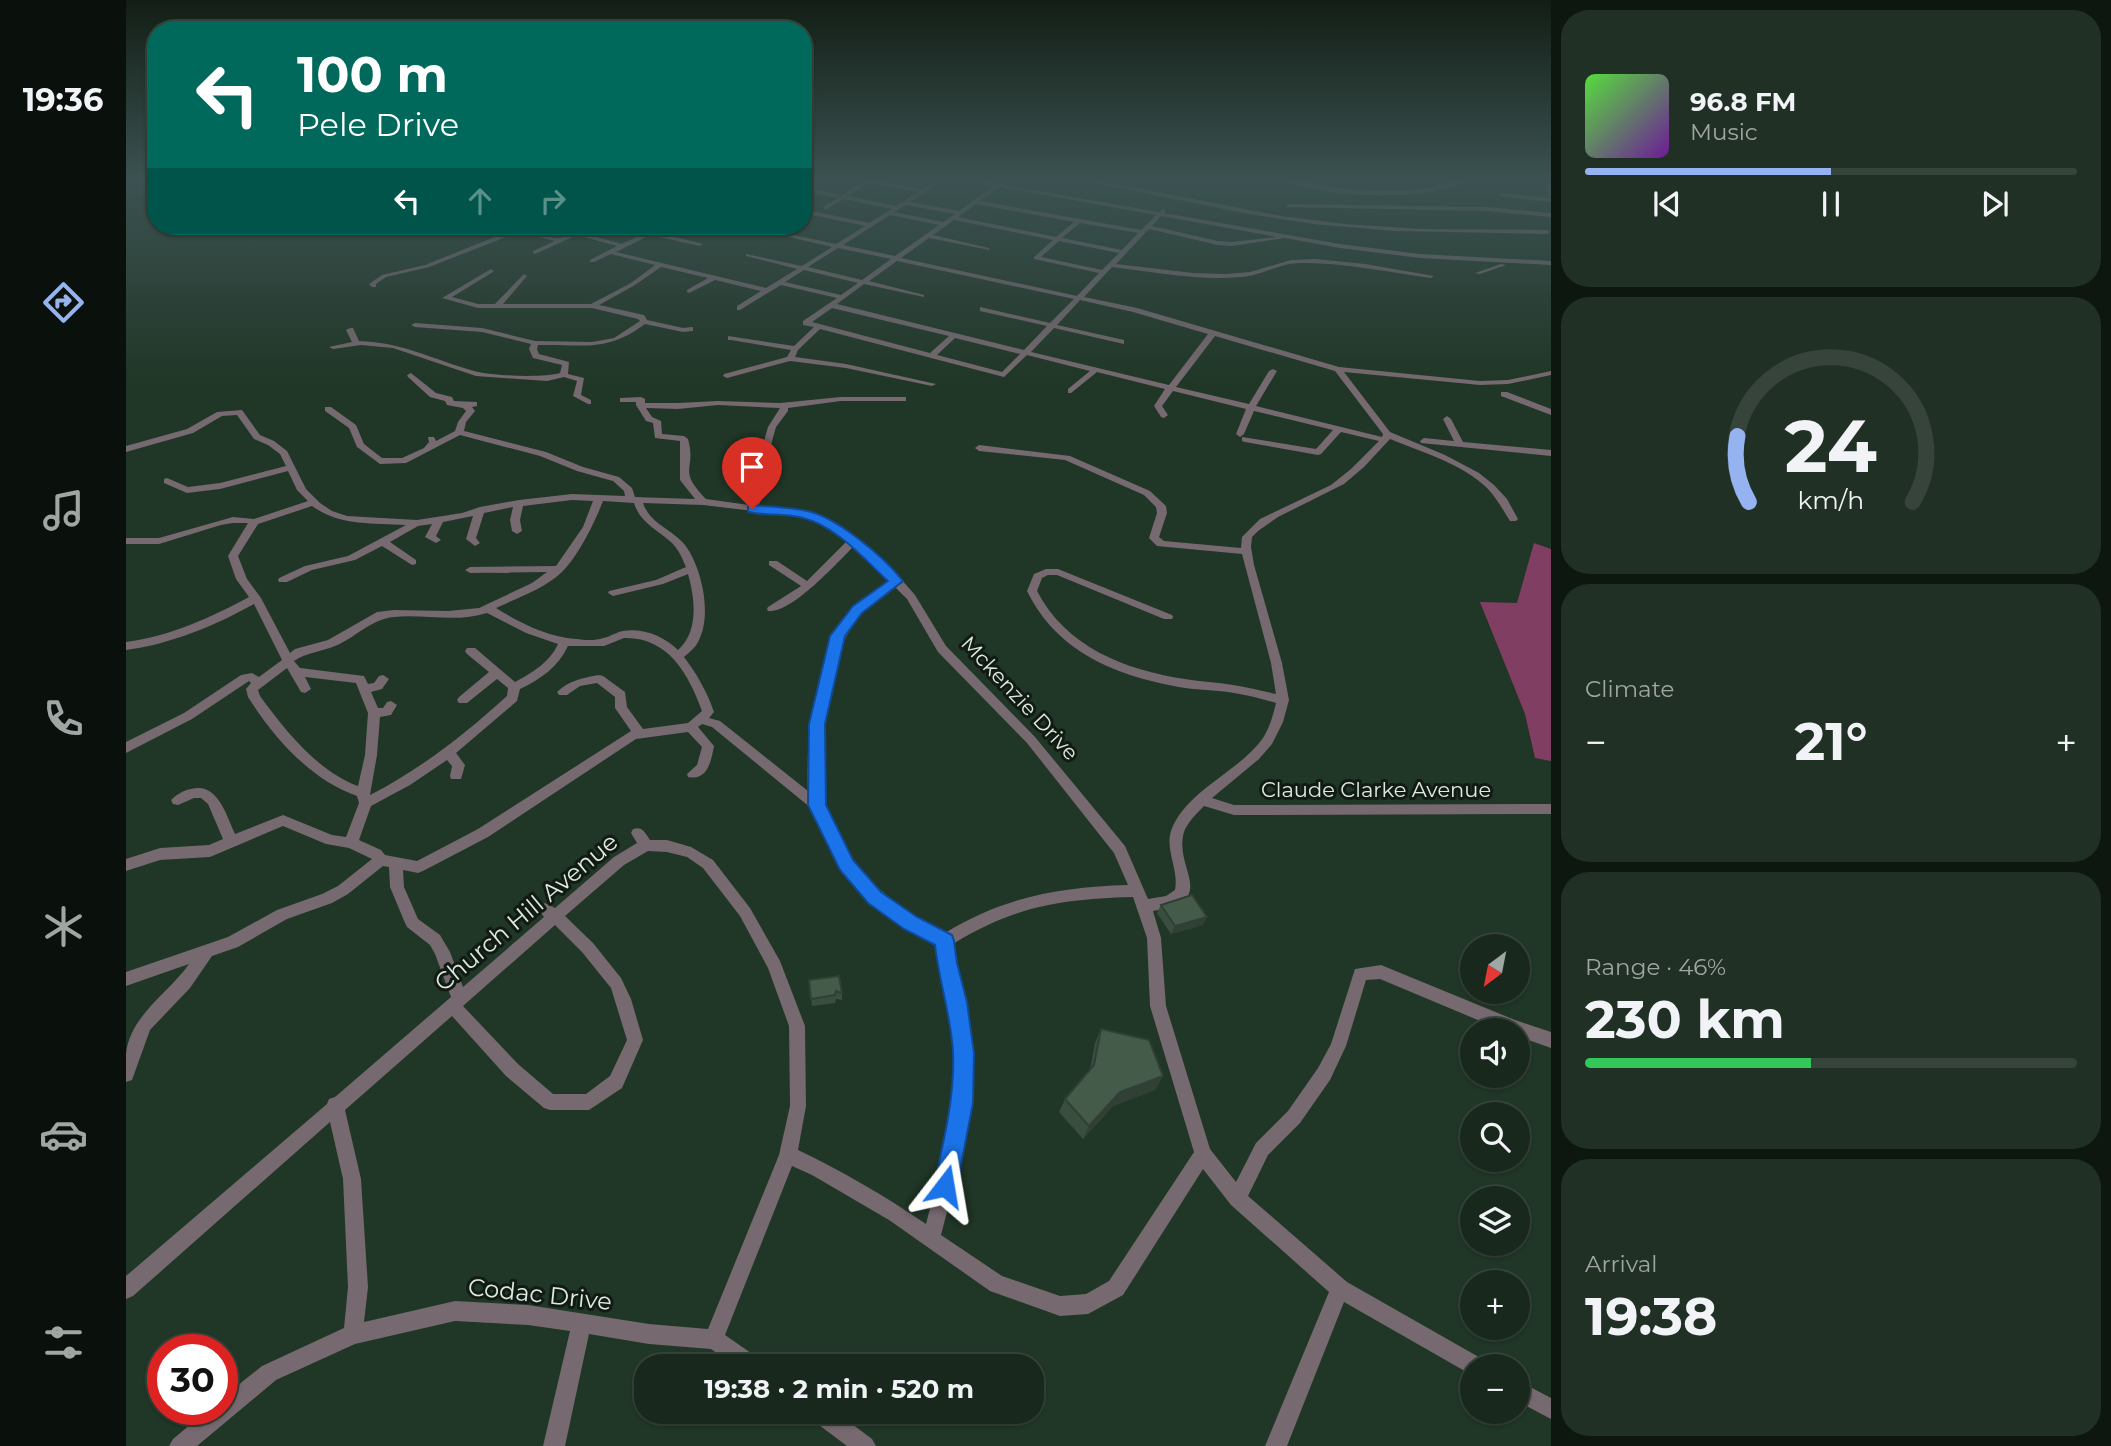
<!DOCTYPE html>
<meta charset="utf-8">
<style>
:root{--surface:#18281c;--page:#213025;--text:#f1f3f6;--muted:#9fa6a3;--line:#36443b;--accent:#95b2f1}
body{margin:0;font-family:Montserrat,sans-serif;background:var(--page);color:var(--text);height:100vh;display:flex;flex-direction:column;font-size:26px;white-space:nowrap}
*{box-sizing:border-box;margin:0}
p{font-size:23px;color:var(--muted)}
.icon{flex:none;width:38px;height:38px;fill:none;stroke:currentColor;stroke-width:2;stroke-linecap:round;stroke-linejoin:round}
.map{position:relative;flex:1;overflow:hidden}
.drawer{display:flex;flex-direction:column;gap:10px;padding:10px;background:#0d160f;width:560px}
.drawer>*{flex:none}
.guide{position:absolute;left:21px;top:21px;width:665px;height:214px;border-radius:28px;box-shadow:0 2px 5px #0004,0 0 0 2px var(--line);background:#00695c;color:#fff;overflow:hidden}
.needle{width:46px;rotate:212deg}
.tools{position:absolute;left:1334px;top:934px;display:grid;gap:14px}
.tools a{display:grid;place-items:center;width:70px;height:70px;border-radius:50%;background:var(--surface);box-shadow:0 2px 5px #0004,0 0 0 2px var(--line);font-size:35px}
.speed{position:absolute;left:21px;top:1334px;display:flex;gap:14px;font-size:35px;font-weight:700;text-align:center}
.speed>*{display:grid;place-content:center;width:91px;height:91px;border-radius:50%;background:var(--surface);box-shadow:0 2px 5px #0004,0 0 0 2px var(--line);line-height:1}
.speed .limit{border:10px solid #d22;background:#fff;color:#111}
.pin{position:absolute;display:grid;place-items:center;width:60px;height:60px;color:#fff;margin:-72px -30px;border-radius:50% 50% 50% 0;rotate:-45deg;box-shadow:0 0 7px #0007}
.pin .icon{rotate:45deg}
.me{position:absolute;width:77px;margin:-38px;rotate:14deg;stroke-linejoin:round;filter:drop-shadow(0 0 5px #0008)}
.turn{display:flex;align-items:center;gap:24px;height:147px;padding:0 35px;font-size:32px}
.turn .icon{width:91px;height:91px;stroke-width:2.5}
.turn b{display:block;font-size:49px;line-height:60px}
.lanes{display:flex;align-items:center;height:66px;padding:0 35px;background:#0003;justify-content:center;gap:35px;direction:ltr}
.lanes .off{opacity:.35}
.big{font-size:52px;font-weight:700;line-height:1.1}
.drawer .tile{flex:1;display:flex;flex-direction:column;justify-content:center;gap:10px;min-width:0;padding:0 24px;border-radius:28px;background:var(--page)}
.drawer .dial{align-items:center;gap:0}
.dial svg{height:182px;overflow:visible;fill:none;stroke:var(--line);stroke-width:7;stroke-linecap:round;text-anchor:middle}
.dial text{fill:var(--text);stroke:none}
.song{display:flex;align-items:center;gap:21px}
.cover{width:84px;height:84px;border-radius:10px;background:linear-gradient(135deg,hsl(110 70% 55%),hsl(280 70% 35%))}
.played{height:7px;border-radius:4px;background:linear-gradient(90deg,var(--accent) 50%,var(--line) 50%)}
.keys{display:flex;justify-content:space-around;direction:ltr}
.heat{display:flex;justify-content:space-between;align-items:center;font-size:38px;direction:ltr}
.charge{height:10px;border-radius:5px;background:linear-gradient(90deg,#34c759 46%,var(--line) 0)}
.trip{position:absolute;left:508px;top:1354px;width:410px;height:70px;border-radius:28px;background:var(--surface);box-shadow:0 2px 5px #0004,0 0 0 2px var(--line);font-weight:700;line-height:70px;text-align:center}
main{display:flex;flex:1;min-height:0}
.tabs{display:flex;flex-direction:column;width:126px;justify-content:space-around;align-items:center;background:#0a100b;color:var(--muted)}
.tabs .icon{width:49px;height:49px}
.tabs .active{color:var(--accent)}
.tabs b{font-size:32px;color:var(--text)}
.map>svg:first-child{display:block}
.forest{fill:#813e63}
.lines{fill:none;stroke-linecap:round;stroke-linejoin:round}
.minor{fill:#76696f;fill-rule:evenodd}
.wall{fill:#3a4e40}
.shaded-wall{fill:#304034}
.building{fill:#445b4a;stroke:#304034;stroke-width:2}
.route{fill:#1a73e8;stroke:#114b97;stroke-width:2}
.labels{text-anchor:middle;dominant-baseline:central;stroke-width:6;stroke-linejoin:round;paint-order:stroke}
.street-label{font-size:21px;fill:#ddeae0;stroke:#111b13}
.near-street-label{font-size:24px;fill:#ddeae0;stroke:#111b13}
</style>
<main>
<nav class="tabs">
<b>19:36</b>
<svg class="icon active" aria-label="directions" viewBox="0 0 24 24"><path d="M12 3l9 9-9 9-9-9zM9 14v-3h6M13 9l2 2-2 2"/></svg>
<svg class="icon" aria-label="music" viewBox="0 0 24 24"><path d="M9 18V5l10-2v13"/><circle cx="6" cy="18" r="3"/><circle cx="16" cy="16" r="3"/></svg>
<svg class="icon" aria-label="phone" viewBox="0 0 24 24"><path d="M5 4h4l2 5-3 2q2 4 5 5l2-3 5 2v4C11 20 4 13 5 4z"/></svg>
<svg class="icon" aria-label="climate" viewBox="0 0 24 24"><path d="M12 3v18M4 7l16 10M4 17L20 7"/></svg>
<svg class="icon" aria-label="car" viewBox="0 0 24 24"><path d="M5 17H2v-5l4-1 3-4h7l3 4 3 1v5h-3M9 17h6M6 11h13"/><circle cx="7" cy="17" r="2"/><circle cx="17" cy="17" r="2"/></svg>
<svg class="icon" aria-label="filters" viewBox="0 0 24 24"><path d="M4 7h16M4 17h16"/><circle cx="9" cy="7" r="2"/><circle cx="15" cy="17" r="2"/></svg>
</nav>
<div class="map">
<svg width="1425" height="1446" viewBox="0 0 1425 1446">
<rect width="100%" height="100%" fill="#203626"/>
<path class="forest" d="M1408,543L1425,549V761L1409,758L1399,714L1354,602L1391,603Z"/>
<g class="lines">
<path class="minor" d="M737,181H748L796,189L810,181H816L784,202L833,211L868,186L845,181L872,184L876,181L879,183L877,185L1033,212L1037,209L1040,211L1038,213L1214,244L1294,254L1425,261V265L1294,258L1214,248L1159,238L1106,246L1092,245L1023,229L990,264L1067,273L1100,274L1124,272L1165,260L1190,259L1239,264L1308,276L1305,278C1261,272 1216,262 1172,263C1152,264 1134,276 1115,277C1072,281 1029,272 986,267L958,297L1011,308L1213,367L1354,381L1382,380L1425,371V375L1382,384L1354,385L1218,372L1264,432L1319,455L1353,473L1368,485L1381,499L1392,519L1390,521H1384C1377,510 1371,499 1362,489C1336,463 1297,453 1264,439L1238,467L1218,484L1152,517L1132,531L1126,537L1125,547L1128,565L1156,663L1163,700L1157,722L1146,744L1133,759L1086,798L1108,805L1425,804V814L1108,815L1078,806C1071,813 1061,823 1058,832C1047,869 1095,900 1027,911L1035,938L1040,1006L1084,1149L1110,1182L1130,1143L1162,1111L1192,1068L1205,1044L1229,969L1255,965L1389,1020L1425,1032V1048L1391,1036V1031H1378L1254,979L1240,980L1220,1046L1204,1080L1174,1123L1142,1155L1122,1196L1221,1282L1358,1360L1361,1367H1346V1375L1344,1374L1218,1302L1161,1446H1139L1203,1292L1105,1205L1077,1169L997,1295L962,1314L934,1316L864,1291L763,1220L686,1175L666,1166L599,1335L635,1360L638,1367H610L585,1349L523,1344L463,1334L439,1446H417L444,1331L402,1325L329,1321L229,1344L150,1380L71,1446H43L47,1439L83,1409H96V1398L136,1366L218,1328L222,1287L217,1179L204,1122L7,1296L0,1299V1276L201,1104L203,1099L209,1097L325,997L309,954L304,945L281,927L279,923L264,887L263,867L257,866L222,894L206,903L161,919L112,947L86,956L64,988L24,1030L6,1080L0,1082C0,1073 0,1063 0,1054C4,1015 43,993 63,964L0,986V972L102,937L151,910L196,894L212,886L246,859L223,848L200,844L157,826L84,857L34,860L0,871V859L34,848L83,845L97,839L82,804L75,798H68L52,805L47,804L45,800C50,795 58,790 65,789C92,782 100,815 109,834L157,815L206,835L220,837L233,803L231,796C185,780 148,738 122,697L120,689L125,683L123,681L66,719L0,753V742L58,713L115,675L126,673L133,677L156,660L128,604C88,626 45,644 0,650V642C44,636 84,618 123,597L110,579L102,556L122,523H107L95,525L33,544H0V538H33L107,517L128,519L182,501L171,490L162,471L94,489L61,493L38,483V479L41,478L62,487L94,483L160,466L154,454L142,445L128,439L111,415L96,416L67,433L0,452V446L61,429L91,412L116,410L134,435L148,441L161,451L180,489L194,503L206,511L221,516L291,520L336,513L354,507L393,500L446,494L499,496L498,491L487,481L451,471L414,456L334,435L280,463L254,464L231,447L223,428L199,411V407H205L230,425L238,444L256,458H276L298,448L303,442L302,437H308L310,441L329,431L332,422L340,411L337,408L321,405L319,401L304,397L282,377L281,375L285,373L310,393L326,397L328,401L351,402V406L346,407L349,411L340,422L338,431L420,452L457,467L493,477L506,488L509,497L569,499L554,480V441L529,438L527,423L520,421L510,405V402H494V398L515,397L519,399V403H552L592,401L654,403L715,397H780V401H715L662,408V411L650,427L641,459L644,475L642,488L632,506L683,512L715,528L775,579L789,595L820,646L909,737L999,846L1022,899L1040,896L1049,890C1053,870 1039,850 1045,831C1059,791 1113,772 1137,738C1144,727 1147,715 1150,703C1136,699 1122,695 1108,693C1092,690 1075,690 1059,688C993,677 932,654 901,591L908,574L920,569H932L1046,615L1047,617L1046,619H1038L931,575H922L916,578L911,591C940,647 999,670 1059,679C1075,682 1091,682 1107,685C1122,687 1136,691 1150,694L1145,663L1116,554L1031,546L1023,538L1031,513L1030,507L1018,495L939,460L853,451L849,448L853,445L944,456L1024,491L1040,506L1041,513L1033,537L1038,541L1115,548L1116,537L1134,519L1205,485L1225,469L1253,441L1215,432L1195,454L1192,455L1119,442L1116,441V437L1190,449L1207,430L1128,411L1118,434L1114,437L1110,434L1120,409L1047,391L1036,406L1042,415L1038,418L1035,417L1028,406L1039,389L971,372L945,393H942V389L964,371L901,355L878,377L694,329L672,350L669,357L720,364L810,384L806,386L720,368L664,361L601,378L597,376L598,374L661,357L665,350L605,340H602V336L668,346L688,327L677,325V321L711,298L655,285L614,310H611V306L635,291L589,280L563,293L561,292V290L582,278L535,267L509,285L473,305L518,315L521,320L557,328L567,327V331L557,332L519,324C480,353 457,344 412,345L411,349L413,354L443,362L442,374L458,378L455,395L465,400V404H462L447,396L451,381L438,377L421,381L350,376L267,348L235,345L207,349L203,347L226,342L220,330L224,328H227L233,341C276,342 308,360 348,371C366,376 417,378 434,373L436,365L407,358L403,349L405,344L356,332L289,327L285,325L289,323L356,328L409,341L466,342L488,338L514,321L512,319L466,308H352L316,298L365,269L368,271L367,272L326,297L352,304H369L398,274L401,276L400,277L377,304H465L505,283L529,265L485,254L468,262H464V260L491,246L451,235L409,254L407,253V251L429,241L393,232L303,267L260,277L250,284V287H246L243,284L256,275L299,265L386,230L373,226C393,226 416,238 433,238C444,238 455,226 469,226L456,233L496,244L533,226H540L529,232L577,244L574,246L524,235L490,252L640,288L671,269L620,256V254L676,266L706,247L616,226H626L710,244L739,226L677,213V209L743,223L766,209L718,199L699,210L697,207L712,198L677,191V187L716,195ZM743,183L792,192L770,206L722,196ZM874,187L1030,215L1015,230L854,201ZM850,204L948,222L930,237L832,217ZM780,205L829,214L817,222L768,212ZM764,215L813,225L769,256L717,245ZM1035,216L1151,237L1106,242L1092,241L1026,226ZM828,220L927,240L908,257V259L973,273L951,296L775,258L803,238L863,250V248L807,235ZM954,223L1012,233L996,250L936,238ZM933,241L993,253L976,270L915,257ZM712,248L765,259L736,280L682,267ZM771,261L948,299L924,323L854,307V311L921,326L898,350L711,304L738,284L798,297V295L743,281ZM678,270L732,283L715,295L659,282ZM954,300L1007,312L1082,334L1043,385L905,352L928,328L998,344V340L931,325ZM706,308L823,336L804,353L686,322ZM1089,336L1209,371L1257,434L1256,437L1130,406L1151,371L1147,369L1143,371L1123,404L1050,387ZM829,338L894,354L876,372L811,355ZM592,405L654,408L642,427L633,459L634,475L632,488L623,505L580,499C550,468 571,471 562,439L558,436L536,434L535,421L526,417L520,408L552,409ZM446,500L467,501L457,527L430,566L344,567L339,570L344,573L421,572L406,583L353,608L322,611L268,610L251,612L202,640L169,649L164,653L135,598L121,579L112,556L132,524L186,506C213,526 247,523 280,525L222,556L179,566L153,578L152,580L153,582H161L186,570L229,560L256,546L286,565L290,564V560L264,542L292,526L306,524L299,537L310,543L315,540L310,536L317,522L347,516L340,539L349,546L354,543L350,538L358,513L387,507L384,520L386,531L391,534L396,531L394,520L397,506ZM477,501L508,503C514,523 532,530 546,543C553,550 556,558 560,567L530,580L483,591L482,593L487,596L537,584L562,574C569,599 573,631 552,650C537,636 518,628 497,631C490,632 484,637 477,638C469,641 458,640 450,639C422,637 394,623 370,608C391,598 418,589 436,572C453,555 469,522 477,501ZM517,503L577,505L678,517L709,532L720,542L681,581L651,561H643V565L675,586L642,607L641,609L642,611C665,614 711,563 727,547L764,581C749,591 733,601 722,615C690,654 679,741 682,791L594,721L583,718L588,712C581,692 571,674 558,657C564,652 570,647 573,640C586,614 576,568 559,545C546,529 524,524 517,503ZM769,587L781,599L812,652L901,743L988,853L1002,885C933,887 878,897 819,933C769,907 710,862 698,804C690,769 695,732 702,697C713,643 722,618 769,587ZM361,613L400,633L432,644C424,662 406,673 389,682L349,648H341L339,651L341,654L363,672L333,697L331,700L333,703H341L371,679L382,688L381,696C339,734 295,769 244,795L251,755L254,717L265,715L271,705L265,701L261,702L257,708H252L245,692L256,689L263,679L257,675L253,676L248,683L242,684L238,676L174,668L168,661C181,652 195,652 209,646C229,638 245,619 268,617C298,614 331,623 361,613ZM498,638C542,637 562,673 576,711L562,723L517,729L501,707L499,692L477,676L473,675C457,678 443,680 431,692L433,695H441L454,686L471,683L489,697V708L505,731L352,829L291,861L259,855L255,850L233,840L245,806L284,785L321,760L326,766L324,776L325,779H335L339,765L330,753L391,701L394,689C415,679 432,667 442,646H478ZM161,668L175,692L179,693L185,689L179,677L230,683L242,713L239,755L232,786C191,771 159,730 134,696L132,690ZM576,724L586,727L685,808L703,847L714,864L737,893L765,916L812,945C816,980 827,1015 829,1050C832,1110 815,1168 800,1224C759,1196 716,1171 672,1150L680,1106L679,1026L654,961L624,908L587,860L565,847L541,840H524C519,833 517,826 507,829L505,833L511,843L488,857L429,908L419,903L414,905L412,909L418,917L337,987L324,952L314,935L292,919L278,887L277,870L292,873L297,871L362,837L510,739L562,732L576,747L571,765L561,774L562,777C582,781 585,761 588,746L572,727ZM522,851L541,852L561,857L577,868L614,916L642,968L663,1026L664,1106L653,1155L582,1329L523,1324L402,1305L329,1301L238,1322L242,1287L235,1179L219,1110L326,1016L380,1076L418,1108L424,1110H463L496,1088L517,1040L505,999L495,978L467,943L439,916L498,865ZM1007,897L1021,938L1024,1006L1068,1152L983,1281L960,1294L934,1296L876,1276L815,1235C831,1175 849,1113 845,1050C842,1014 832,979 827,944C889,906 935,899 1007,897ZM429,925L456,952L485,988L501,1040L484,1076L460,1094H427L392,1064L337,1006Z
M960,181L995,185L1155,216L1219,224L1295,229L1421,230L1424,232L1421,234L1269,231L1187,224L1123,214Z
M1160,181H1171L1218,189L1254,191L1290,190L1336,181H1344C1303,201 1202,199 1160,181Z
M1421,181H1425V197L1422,195Z
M1374,193L1425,198V202L1372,196Z
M1162,204L1361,207L1425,213V217L1361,211L1160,207Z
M1375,264L1380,265L1354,274L1349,273Z
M1375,392H1381L1425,409V415L1375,396Z
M1321,416L1325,419L1337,442L1425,450V456L1295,443L1294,441L1298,438L1328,441L1317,419Z
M1391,1380L1425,1398V1419L1391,1401Z
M682,1412H710L746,1439L750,1446H721L685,1419Z"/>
</g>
<path class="wall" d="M1035,905L1077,925L1045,934L1031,913Z
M683,980L716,993V1000L710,999L709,1003L686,1006Z
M975,1029L1037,1076L1029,1090L987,1106L957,1139L933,1112L939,1099L964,1070L969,1043Z"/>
<path class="shaded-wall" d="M1081,917L1077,925L1045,934L1049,926Z
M1037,1076L1029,1090L987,1106L957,1139L963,1126L994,1092Z"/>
<path class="building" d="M1066,895L1081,917L1049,926L1035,905Z
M713,976L716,993L710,991L709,995L685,999L683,980Z
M975,1029L1023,1040L1037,1076L994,1092L963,1126L939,1099L968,1065Z"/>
<linearGradient id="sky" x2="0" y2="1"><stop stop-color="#121e15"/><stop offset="0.47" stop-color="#3c5252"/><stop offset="1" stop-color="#3c5252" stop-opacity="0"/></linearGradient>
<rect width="1425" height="383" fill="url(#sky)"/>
<path class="route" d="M626,505C644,507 663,507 681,511C711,517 758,557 777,581L736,613L719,636L699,724L700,805L727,860L755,892L791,917L826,935L828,941L831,963L841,1002L848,1053L847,1103L831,1186L828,1194L819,1197L811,1194L808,1186C817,1142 829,1098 827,1052C825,1016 813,981 809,945L778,929L742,903L714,870L682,805L683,724L704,636L727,606L762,581C738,559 710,526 677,518C659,513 640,516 622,512V506Z"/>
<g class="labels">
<g class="street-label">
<text transform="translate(894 698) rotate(47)">Mckenzie Drive</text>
<text x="1250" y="789">Claude Clarke Avenue</text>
</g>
<g class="near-street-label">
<text transform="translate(400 912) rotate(-40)">Church Hill Avenue</text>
<text transform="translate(414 1294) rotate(6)">Codac Drive</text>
</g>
</g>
</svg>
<div class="tools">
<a><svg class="needle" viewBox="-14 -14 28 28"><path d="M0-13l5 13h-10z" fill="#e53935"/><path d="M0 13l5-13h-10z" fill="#9fa6a3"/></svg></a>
<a><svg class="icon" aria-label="sound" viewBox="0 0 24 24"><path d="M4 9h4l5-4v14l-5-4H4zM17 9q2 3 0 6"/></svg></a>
<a><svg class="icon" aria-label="search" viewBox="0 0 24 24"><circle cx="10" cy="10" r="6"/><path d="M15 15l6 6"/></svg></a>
<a><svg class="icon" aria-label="layers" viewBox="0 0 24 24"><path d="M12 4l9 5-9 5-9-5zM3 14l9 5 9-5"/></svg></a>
<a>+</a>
<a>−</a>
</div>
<div class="speed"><div class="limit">30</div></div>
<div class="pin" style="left:626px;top:509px;background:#d93025"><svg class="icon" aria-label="arrive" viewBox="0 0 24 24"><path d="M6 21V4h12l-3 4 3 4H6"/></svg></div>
<svg class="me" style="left:819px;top:1186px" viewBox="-20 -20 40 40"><path d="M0-17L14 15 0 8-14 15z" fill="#1a73e8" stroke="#fff" stroke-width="4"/></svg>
<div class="trip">19:38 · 2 min · 520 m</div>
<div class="guide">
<div class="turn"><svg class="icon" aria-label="left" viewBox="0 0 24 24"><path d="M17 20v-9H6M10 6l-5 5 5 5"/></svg><div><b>100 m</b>Pele Drive</div></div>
<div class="lanes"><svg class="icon" aria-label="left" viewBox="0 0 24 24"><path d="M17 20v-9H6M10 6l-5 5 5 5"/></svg><svg class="icon off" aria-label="ahead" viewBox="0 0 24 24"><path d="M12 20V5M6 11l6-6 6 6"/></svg><svg class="icon off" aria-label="right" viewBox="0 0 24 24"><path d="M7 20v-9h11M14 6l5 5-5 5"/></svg></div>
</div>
</div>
<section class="drawer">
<div class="tile">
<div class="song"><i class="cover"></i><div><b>96.8 FM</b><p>Music</p></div></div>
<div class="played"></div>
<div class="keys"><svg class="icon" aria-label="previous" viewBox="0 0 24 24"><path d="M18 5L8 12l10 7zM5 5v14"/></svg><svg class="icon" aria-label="pause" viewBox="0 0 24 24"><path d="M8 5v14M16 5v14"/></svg><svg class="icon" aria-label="next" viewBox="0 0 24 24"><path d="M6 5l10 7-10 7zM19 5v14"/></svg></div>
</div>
<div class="tile dial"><svg viewBox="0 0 100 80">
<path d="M14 69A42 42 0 1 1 86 69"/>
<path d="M14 69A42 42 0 0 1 9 40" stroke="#95b2f1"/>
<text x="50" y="56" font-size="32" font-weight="700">24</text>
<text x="50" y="72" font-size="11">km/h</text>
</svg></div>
<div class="tile"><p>Climate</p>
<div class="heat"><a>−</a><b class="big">21°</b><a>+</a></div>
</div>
<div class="tile"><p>Range · 46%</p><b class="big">230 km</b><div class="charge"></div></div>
<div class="tile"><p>Arrival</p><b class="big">19:38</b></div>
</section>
</main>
